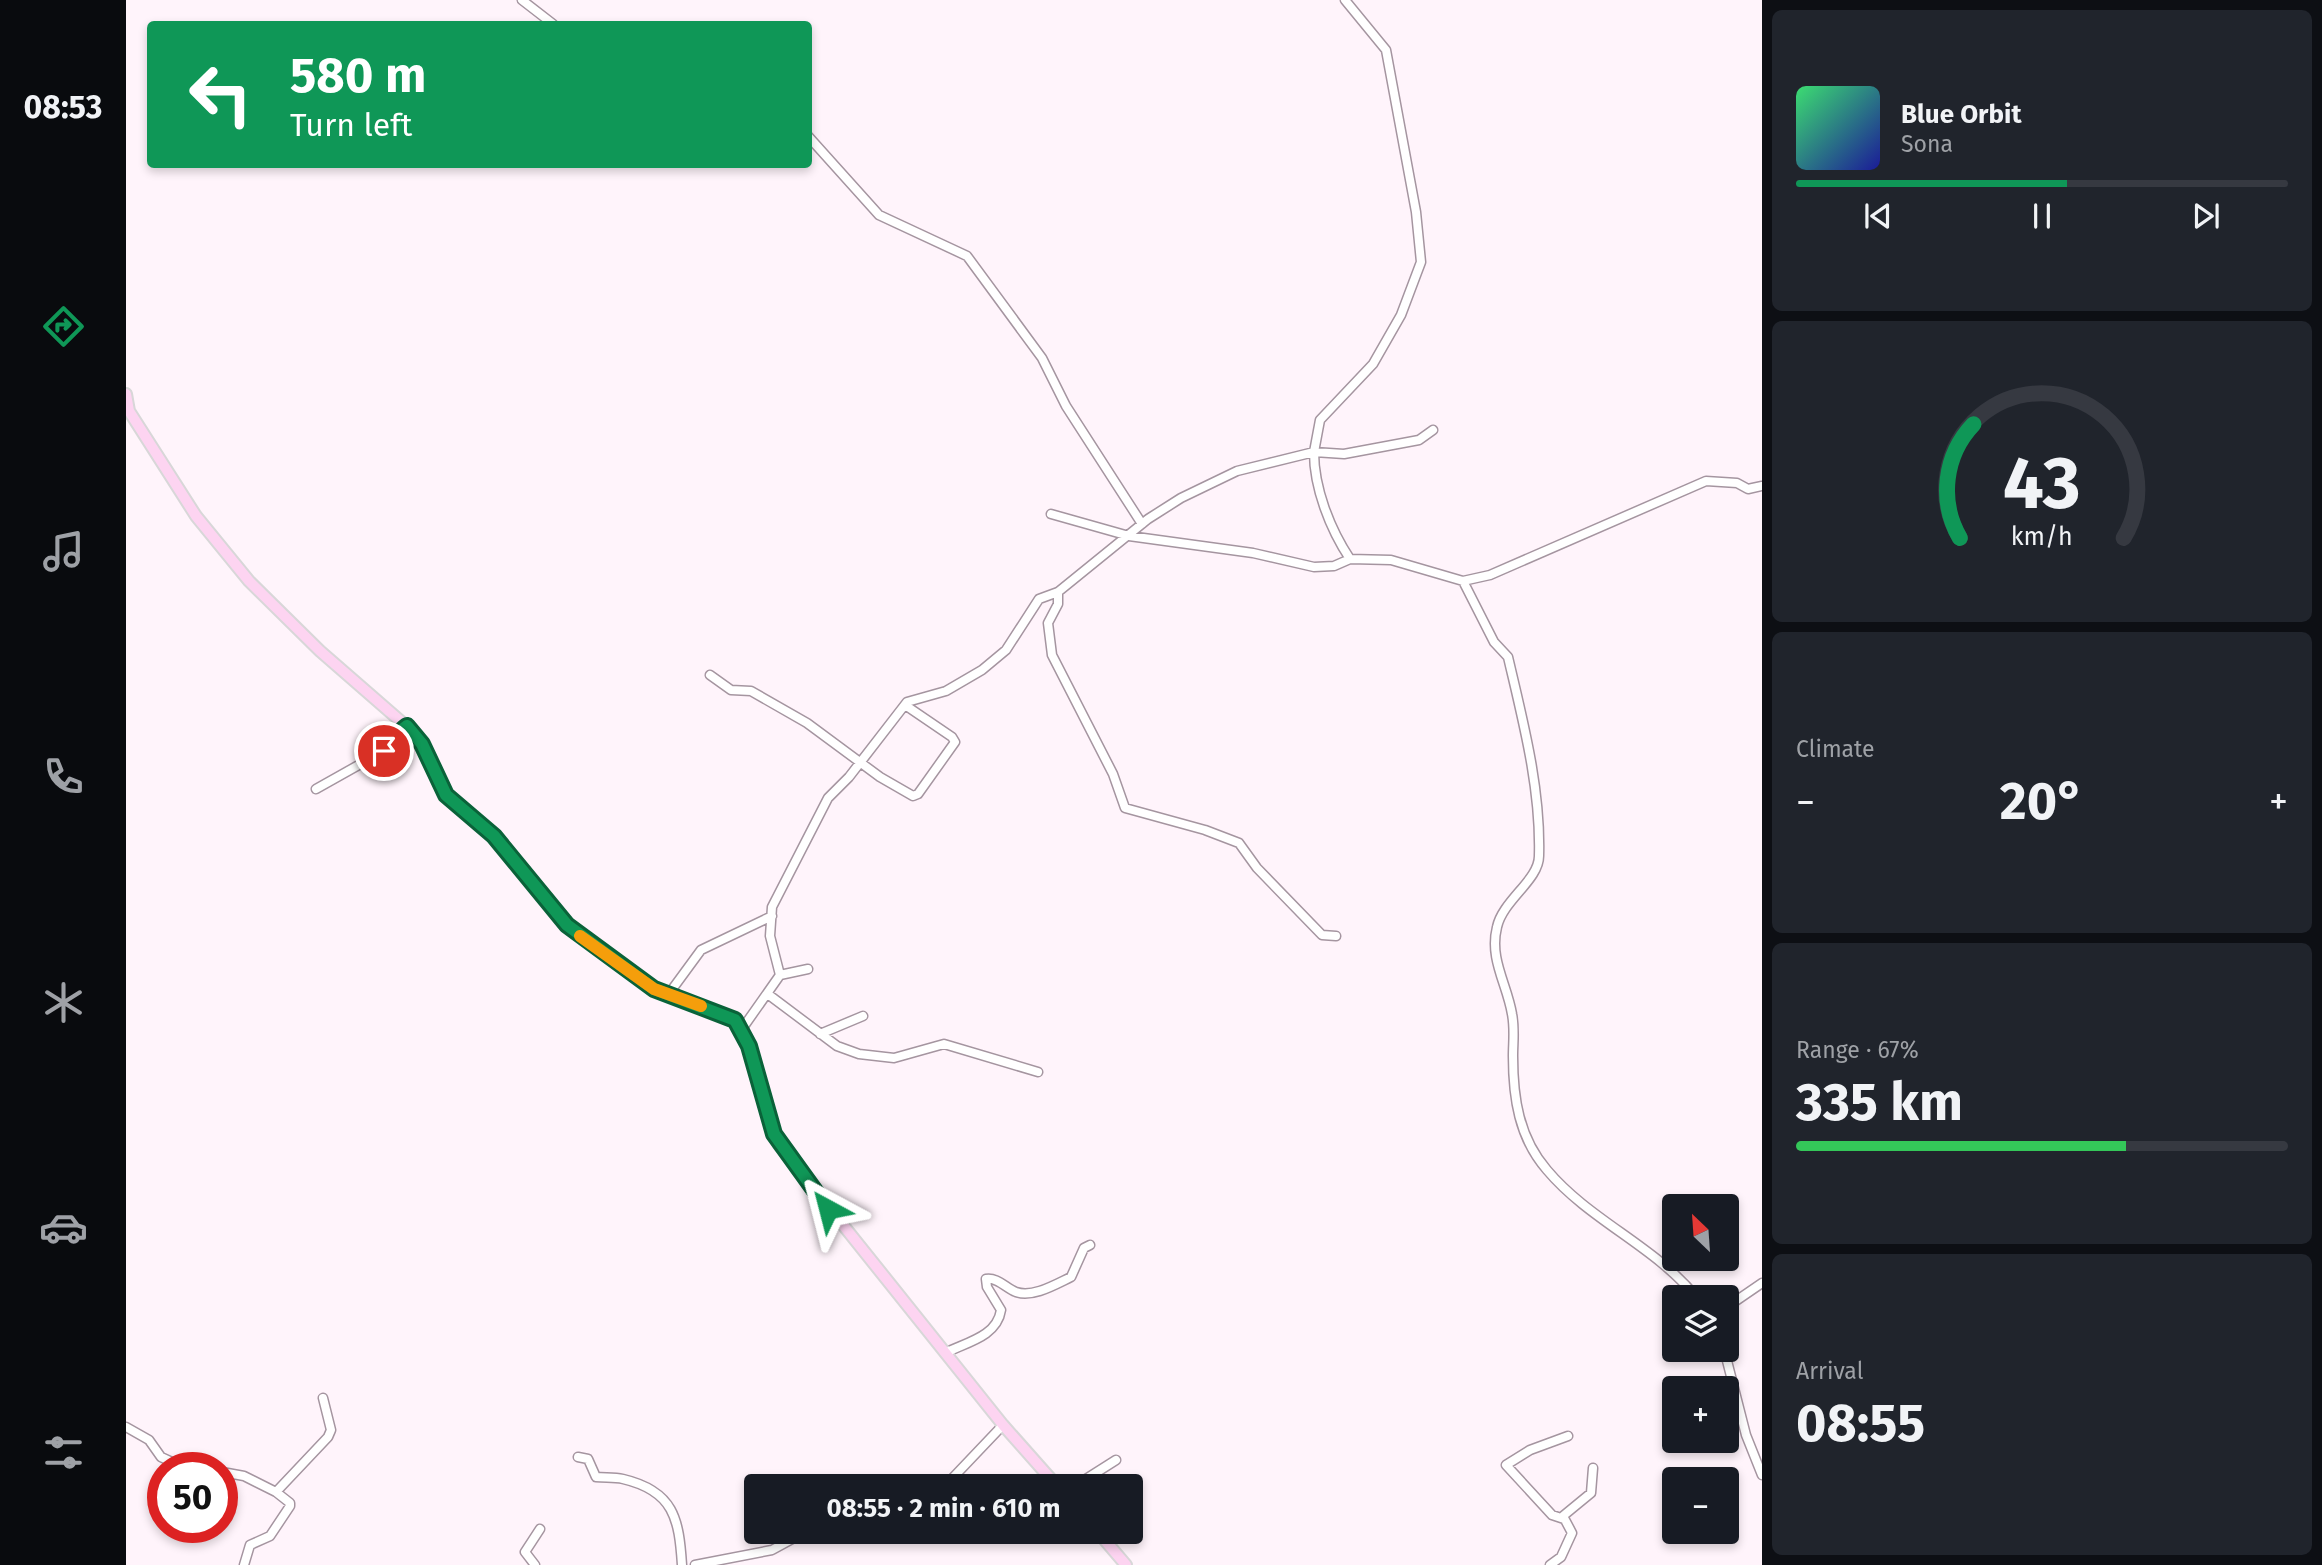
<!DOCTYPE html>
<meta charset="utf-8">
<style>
:root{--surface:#171b24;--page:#20242c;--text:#f1f3f6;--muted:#9ea1a6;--line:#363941;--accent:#0f9757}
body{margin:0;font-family:"Fira Sans",sans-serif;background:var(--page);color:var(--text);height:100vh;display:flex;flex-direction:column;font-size:26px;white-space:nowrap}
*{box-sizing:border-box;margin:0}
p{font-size:23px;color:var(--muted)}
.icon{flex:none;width:38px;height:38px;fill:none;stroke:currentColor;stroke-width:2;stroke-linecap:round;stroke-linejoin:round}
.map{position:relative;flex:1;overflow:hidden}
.panel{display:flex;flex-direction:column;gap:10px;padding:10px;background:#0d0f14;width:560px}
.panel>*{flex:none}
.banner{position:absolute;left:21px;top:21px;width:665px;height:147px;border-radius:7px;box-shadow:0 4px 10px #0003;background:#0f9757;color:#fff;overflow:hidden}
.needle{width:46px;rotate:335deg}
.buttons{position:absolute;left:1536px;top:1194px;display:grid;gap:14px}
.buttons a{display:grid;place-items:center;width:77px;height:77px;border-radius:7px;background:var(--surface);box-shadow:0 4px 10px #0003;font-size:35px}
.speed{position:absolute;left:21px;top:1452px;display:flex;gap:14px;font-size:35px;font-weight:700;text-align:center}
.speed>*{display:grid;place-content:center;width:91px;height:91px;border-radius:50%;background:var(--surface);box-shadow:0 4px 10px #0003;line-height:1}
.speed .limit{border:10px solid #d22;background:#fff;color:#111}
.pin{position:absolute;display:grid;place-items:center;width:60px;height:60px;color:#fff;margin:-30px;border:4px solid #fff;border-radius:50%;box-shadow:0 2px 7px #0007}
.me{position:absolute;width:77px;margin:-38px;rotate:322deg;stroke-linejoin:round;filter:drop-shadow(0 0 5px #0008)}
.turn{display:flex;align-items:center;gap:24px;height:147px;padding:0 28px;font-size:32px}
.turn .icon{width:91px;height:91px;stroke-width:2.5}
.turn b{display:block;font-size:49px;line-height:60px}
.big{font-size:52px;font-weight:700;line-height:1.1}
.panel .card{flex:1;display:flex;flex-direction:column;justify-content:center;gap:10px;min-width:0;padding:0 24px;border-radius:10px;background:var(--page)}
.panel .dial{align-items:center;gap:0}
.dial svg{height:182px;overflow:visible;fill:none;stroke:var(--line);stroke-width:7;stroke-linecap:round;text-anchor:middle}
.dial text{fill:var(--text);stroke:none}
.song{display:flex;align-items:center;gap:21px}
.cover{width:84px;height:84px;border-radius:10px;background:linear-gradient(135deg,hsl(140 70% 55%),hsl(240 70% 35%))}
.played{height:7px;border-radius:4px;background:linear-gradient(90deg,var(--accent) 55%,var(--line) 55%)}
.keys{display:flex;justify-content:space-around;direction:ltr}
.heat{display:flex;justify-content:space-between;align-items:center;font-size:38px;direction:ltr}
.charge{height:10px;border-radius:5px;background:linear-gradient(90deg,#34c759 67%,var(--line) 0)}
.trip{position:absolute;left:618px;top:1474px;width:399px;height:70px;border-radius:7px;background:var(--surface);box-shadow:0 4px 10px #0003;font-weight:700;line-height:70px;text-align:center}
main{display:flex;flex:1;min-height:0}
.tab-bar{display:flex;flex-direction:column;width:126px;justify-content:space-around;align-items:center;background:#090b0e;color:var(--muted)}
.tab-bar .icon{width:49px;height:49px}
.tab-bar .on{color:var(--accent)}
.tab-bar b{font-size:32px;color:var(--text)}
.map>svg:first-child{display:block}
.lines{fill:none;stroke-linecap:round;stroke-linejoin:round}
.minor-casing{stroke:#a595a0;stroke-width:11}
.major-casing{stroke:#d8d7d8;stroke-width:14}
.minor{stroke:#fff;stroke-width:8}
.major{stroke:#fdd4f1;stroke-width:10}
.route-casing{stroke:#0a6239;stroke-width:18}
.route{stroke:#0f9757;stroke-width:12}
.slow{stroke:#f59e0b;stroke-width:12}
</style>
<main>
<nav class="tab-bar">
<b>08:53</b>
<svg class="icon on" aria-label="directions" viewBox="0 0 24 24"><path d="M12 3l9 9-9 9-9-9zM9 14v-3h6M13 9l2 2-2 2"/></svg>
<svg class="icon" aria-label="music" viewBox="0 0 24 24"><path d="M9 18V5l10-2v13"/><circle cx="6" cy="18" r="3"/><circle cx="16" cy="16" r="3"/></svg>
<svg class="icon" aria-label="phone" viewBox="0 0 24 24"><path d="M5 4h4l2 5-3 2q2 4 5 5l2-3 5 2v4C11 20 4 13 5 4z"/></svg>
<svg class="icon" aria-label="climate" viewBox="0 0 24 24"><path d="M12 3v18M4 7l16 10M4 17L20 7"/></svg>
<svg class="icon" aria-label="car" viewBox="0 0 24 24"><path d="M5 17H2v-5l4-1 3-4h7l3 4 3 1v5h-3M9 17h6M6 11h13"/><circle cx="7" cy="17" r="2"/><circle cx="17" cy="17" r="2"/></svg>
<svg class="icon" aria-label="filters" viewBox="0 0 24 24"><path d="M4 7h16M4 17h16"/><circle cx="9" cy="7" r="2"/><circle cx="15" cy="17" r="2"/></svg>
</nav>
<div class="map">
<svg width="1636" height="1565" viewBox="0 0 1636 1565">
<rect width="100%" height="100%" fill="#fff4fb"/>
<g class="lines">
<g class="minor-casing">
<path id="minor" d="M396,0L427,24
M1219,0L1260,50L1290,212L1295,262L1275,315L1247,364L1194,420L1188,452L1218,454L1293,440L1307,430
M682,136L753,215L841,256L916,358L940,406L1016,524
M925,514L1003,536L1127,553L1188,567L1208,566L1224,559
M1337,581L1368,642L1382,657C1397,721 1415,789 1413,856C1413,880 1377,900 1371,927C1363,959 1381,984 1386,1014C1389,1029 1387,1042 1387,1056C1387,1098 1393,1138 1421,1170C1464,1221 1529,1246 1570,1297
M932,592V604L922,623L926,655L987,774L999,808L1079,830L1113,843L1131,868L1196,935L1210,936
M584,675L605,690L625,691L681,723L754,777L787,796L792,794L829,742L826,737L779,705
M190,789L263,748L270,733L281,726
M654,975L682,969
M542,995L575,950L646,916
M643,995L711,1046L733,1054L768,1058L818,1044L912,1072
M616,1029L654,975L644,936L646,907L702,798L723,777L781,702L820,691L856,670L880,650L913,599L932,592L1022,519L1055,498L1111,471L1188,452C1188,488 1204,529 1224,559L1265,560L1337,581L1364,575L1580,481L1611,483L1622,489L1636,486
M694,1034L737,1016
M1601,1307L1636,1283
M1598,1349L1620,1435L1636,1475
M821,1352C842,1342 871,1336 875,1310L861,1287L860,1279C871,1277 880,1288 890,1292C907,1298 930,1284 945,1277L958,1248L964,1245
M0,1427L23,1440L35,1457L59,1468
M452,1457L462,1459L470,1477C479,1478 488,1477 497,1479C548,1491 553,1519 556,1565
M96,1472L118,1476L150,1492
M819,1486L877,1425
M949,1486L990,1460
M1438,1519L1426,1515L1380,1465L1404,1450L1442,1436
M118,1565L124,1545L144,1536L164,1506V1503L150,1492L202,1437L205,1430L197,1398
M409,1565L399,1552L414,1529
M569,1565L646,1550L681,1531
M1424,1565L1435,1557L1446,1533L1437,1516L1465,1493L1467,1468"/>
</g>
<g class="major-casing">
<path id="major" d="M0,394L3,411L70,516L123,581L194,651L287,732L320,795L368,836L441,925L528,989L609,1020C636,1054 633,1107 653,1145L877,1425L931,1486
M971,1531L1000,1565"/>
</g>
<use href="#minor" class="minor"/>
<use href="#major" class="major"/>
</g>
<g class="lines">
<g class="route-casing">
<path id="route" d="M258,751C269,744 269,734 281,726L296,744L320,795L368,836L441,925L528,989L609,1020L623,1046L648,1134L702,1209"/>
</g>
<use href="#route" class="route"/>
<path class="slow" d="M454,936L528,989L575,1006"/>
</g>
</svg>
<div class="buttons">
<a><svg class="needle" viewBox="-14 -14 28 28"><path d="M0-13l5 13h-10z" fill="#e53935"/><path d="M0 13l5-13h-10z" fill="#9ea1a6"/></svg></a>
<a><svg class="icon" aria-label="layers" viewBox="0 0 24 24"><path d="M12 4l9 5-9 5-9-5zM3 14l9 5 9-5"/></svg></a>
<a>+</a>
<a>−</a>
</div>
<div class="speed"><div class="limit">50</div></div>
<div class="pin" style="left:258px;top:751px;background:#d93025"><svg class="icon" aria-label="arrive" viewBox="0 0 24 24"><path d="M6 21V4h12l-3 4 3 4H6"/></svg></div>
<svg class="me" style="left:702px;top:1209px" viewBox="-20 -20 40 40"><path d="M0-17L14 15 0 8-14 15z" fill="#0f9757" stroke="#fff" stroke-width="4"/></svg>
<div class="trip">08:55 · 2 min · 610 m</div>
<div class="banner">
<div class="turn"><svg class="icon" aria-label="left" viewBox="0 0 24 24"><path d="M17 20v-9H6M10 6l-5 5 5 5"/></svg><div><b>580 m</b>Turn left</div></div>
</div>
</div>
<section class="panel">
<div class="card">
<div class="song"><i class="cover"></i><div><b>Blue Orbit</b><p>Sona</p></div></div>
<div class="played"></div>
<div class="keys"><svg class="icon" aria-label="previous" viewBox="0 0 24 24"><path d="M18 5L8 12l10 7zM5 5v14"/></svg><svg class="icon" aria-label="pause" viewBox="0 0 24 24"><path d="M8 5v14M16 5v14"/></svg><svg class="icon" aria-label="next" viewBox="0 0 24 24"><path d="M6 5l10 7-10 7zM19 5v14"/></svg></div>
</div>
<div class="card dial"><svg viewBox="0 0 100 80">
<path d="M14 69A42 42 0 1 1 86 69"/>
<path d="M14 69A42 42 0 0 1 20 19" stroke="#0f9757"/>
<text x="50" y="56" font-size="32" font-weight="700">43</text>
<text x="50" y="72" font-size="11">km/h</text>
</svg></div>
<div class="card"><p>Climate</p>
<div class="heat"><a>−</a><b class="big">20°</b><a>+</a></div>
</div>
<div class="card"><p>Range · 67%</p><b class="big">335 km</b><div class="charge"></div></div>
<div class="card"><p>Arrival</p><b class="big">08:55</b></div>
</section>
</main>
